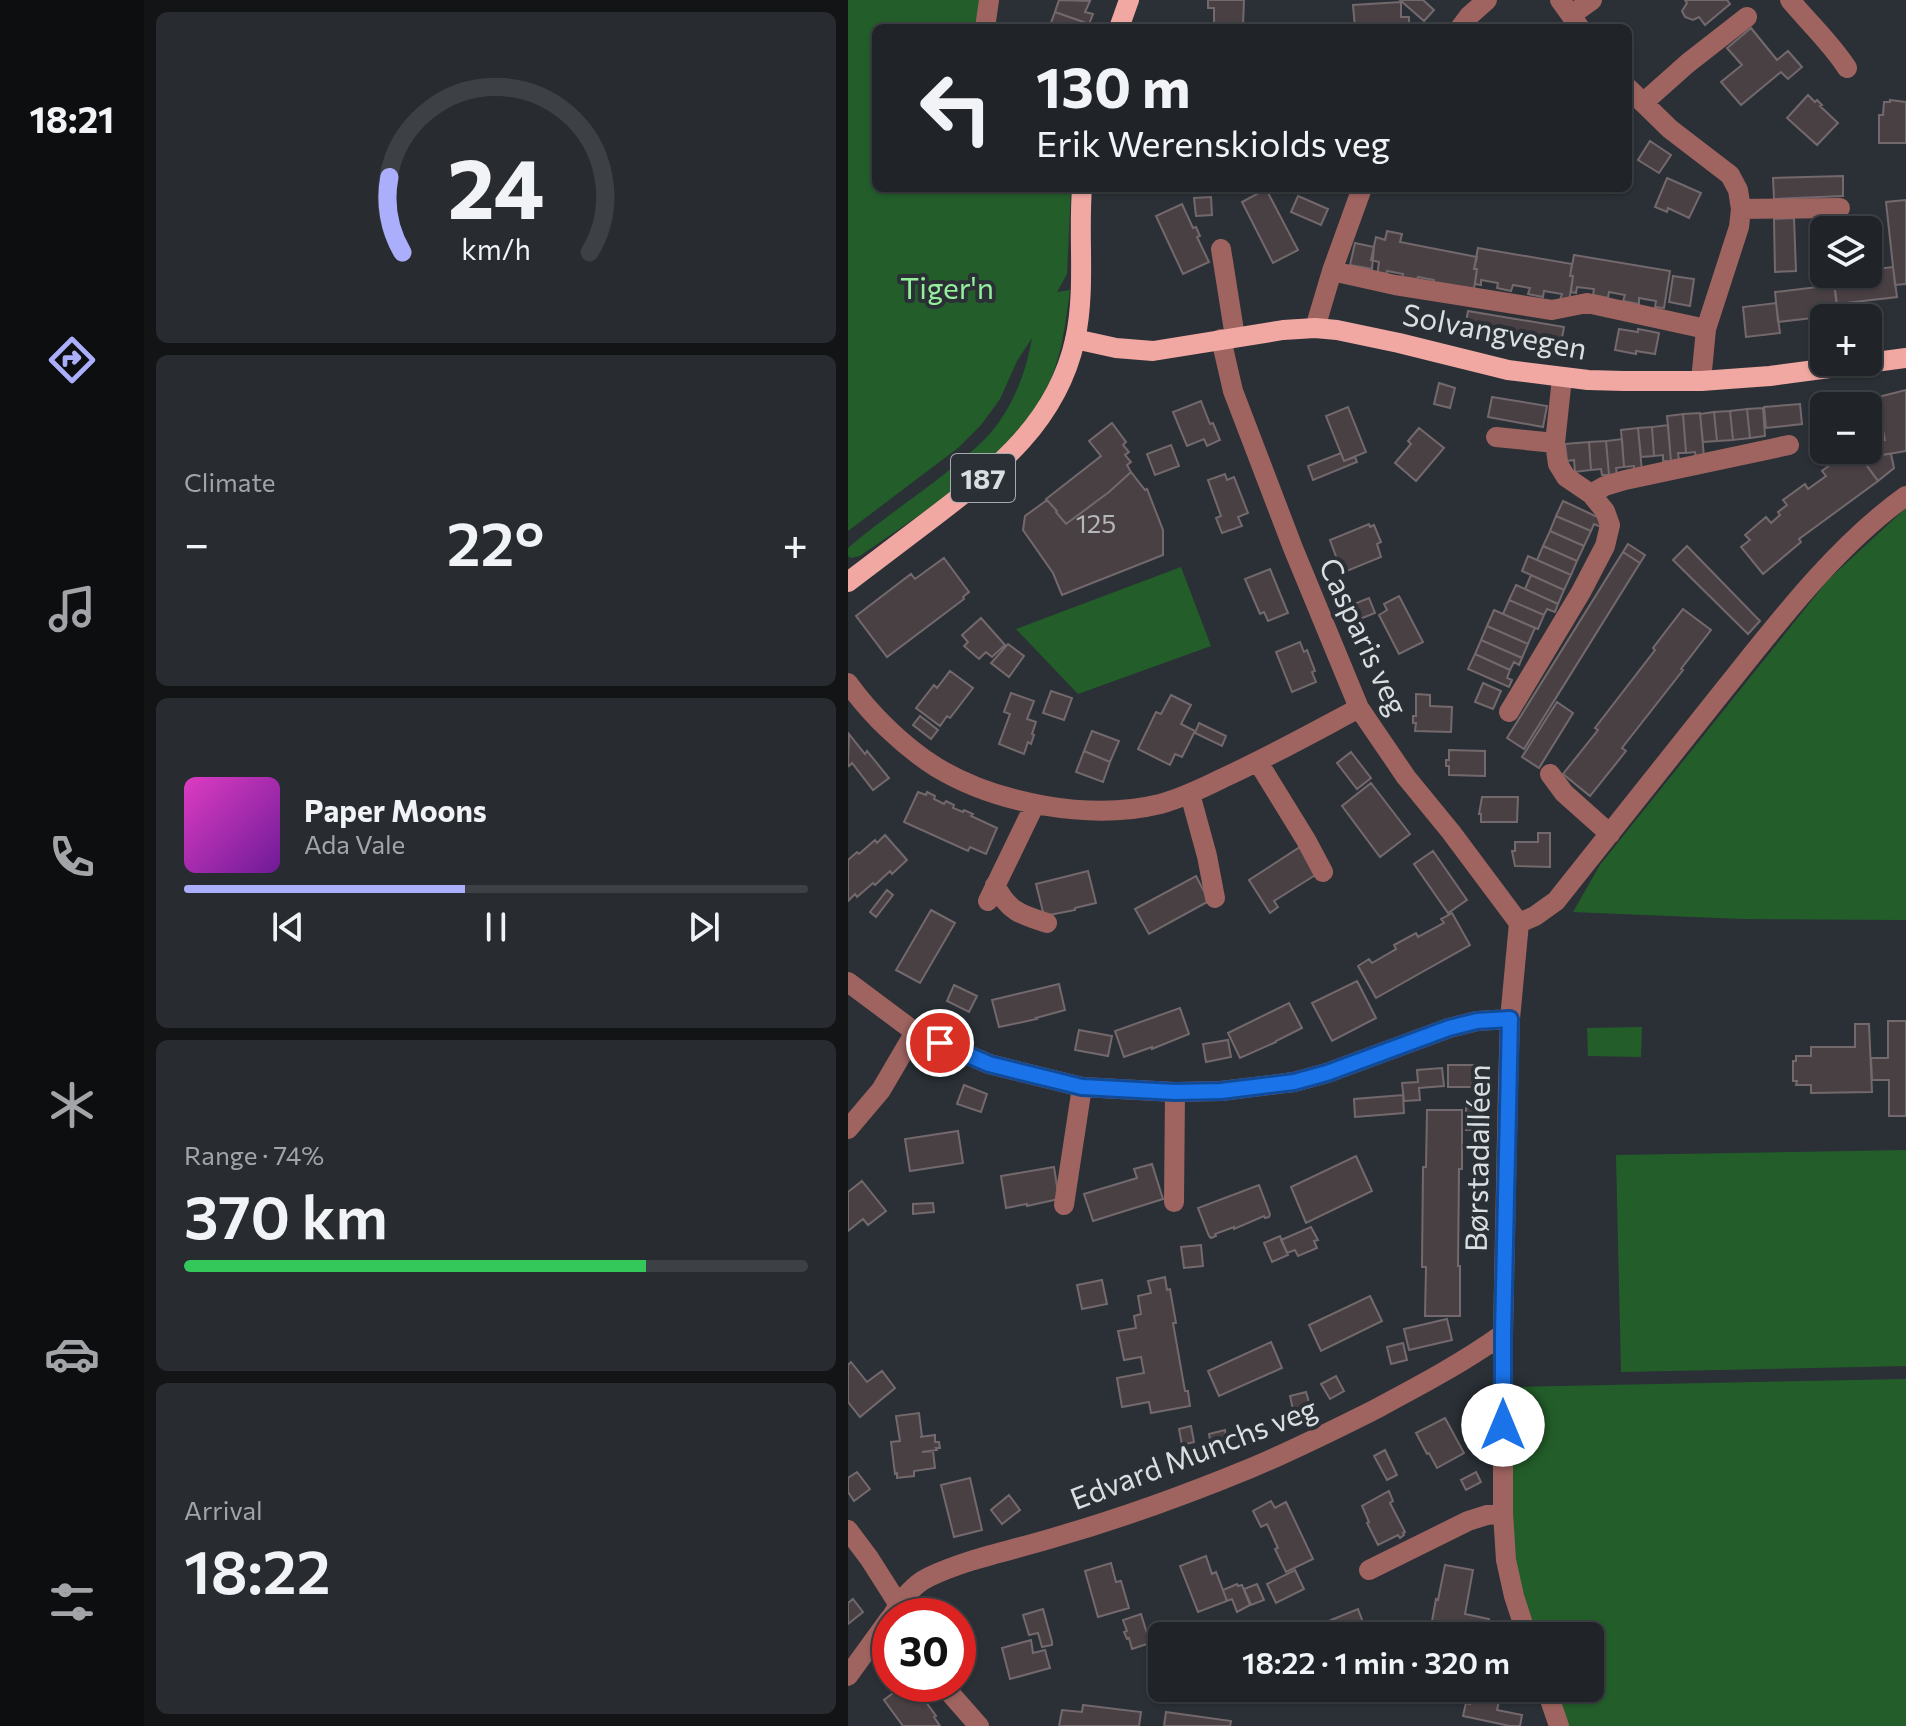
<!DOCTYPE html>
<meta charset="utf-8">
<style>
:root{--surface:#202428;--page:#282c30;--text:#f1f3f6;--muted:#a2a4a8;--line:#3d4145;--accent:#abaffb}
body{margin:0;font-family:Commissioner,sans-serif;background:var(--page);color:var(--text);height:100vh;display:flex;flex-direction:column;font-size:30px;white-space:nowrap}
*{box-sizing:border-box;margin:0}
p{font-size:26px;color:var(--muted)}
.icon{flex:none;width:44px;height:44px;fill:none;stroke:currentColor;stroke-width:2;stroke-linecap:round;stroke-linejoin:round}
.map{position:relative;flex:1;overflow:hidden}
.panel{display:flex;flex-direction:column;gap:12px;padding:12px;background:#121416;width:704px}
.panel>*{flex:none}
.hud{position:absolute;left:24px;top:24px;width:760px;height:168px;border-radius:12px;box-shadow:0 2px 6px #0004,0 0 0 2px var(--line);background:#202428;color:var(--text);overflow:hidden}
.buttons{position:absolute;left:962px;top:216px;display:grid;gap:16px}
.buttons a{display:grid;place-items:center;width:72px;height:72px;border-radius:12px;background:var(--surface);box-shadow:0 2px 6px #0004,0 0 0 2px var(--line);font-size:40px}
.speed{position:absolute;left:24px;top:1598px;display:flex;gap:16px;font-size:40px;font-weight:700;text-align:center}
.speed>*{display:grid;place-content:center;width:104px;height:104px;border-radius:50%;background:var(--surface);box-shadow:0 2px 6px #0004,0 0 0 2px var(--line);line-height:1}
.speed .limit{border:12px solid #d22;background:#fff;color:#111}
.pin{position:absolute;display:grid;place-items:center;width:68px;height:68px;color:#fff;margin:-34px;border:4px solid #fff;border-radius:50%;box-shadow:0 2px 8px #0007}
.me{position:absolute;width:88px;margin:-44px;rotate:0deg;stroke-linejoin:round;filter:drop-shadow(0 0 6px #0008)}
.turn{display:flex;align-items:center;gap:28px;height:168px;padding:0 32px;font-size:36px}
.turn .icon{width:104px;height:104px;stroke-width:2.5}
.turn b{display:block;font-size:56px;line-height:68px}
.big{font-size:60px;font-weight:600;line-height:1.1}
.panel .widget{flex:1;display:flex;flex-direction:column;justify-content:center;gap:12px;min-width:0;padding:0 28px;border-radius:12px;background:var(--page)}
.panel .dial{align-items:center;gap:0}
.dial svg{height:208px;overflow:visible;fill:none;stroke:var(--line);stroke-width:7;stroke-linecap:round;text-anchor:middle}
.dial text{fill:var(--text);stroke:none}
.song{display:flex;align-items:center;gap:24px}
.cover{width:96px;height:96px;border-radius:12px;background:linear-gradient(135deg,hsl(310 70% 55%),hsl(280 70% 35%))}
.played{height:8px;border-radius:4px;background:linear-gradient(90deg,var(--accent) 45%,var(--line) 45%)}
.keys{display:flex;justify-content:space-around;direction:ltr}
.heat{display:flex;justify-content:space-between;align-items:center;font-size:44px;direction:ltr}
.charge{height:12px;border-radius:6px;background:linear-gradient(90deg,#34c759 74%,var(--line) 0)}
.trip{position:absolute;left:300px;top:1622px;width:456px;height:80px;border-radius:12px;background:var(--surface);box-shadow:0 2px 6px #0004,0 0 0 2px var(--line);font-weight:600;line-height:80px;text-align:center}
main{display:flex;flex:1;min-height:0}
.tab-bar{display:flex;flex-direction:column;width:144px;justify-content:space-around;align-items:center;background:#0d0e10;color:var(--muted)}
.tab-bar .icon{width:56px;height:56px}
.tab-bar .on{color:var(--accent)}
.tab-bar b{font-size:36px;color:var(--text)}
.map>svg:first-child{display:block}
.green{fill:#235e2a}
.building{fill:#494043;stroke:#73696d;stroke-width:2}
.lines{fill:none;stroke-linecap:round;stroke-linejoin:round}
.minor{stroke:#9f6460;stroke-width:20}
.major{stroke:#f1a8a2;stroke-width:20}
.route-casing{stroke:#114b97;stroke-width:20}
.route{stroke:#1a73e8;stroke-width:14}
.labels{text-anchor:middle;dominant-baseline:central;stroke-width:8;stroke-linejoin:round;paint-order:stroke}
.number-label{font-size:26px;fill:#b5b6ba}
.shield{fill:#2a3036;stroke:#a4aaae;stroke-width:2}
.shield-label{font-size:28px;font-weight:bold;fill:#d9dee1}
.park-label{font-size:30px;fill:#95ee9b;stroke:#2a3036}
.street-label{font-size:30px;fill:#d9dee1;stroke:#2a3036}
</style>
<main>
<nav class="tab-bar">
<b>18:21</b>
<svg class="icon on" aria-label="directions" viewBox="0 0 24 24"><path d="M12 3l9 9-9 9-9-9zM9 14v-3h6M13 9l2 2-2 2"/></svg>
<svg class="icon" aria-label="music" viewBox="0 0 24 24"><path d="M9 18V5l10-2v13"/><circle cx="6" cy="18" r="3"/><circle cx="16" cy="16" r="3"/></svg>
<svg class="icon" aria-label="phone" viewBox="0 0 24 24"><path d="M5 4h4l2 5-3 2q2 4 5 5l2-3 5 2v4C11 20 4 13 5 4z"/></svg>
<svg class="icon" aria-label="climate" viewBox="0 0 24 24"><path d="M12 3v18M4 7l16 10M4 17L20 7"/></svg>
<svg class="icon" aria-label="car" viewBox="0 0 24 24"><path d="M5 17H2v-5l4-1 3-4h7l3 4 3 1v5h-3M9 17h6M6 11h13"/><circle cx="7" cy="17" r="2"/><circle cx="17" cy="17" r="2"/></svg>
<svg class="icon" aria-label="filters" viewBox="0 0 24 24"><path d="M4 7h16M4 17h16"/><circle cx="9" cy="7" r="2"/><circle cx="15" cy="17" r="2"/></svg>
</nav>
<section class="panel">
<div class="widget dial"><svg viewBox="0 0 100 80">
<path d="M14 69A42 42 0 1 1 86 69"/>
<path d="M14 69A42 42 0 0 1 9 40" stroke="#abaffb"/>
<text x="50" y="56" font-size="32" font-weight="700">24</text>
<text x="50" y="72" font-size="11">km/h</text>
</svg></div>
<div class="widget"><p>Climate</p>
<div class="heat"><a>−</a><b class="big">22°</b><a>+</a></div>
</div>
<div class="widget">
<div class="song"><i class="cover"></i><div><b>Paper Moons</b><p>Ada Vale</p></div></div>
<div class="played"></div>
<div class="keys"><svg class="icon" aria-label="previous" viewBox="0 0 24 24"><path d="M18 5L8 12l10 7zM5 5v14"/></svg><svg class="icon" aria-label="pause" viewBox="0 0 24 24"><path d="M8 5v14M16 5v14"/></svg><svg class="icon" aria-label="next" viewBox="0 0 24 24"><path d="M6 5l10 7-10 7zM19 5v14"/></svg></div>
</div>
<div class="widget"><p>Range · 74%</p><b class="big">370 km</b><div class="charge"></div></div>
<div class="widget"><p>Arrival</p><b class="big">18:22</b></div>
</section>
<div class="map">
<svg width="1058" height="1726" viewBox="0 0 1058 1726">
<rect width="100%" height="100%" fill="#2a3036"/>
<path class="green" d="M0,0H135L126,28H28V188H223L219,274L209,292L222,290C218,319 215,347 205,374C173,452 79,509 12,556L3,558L0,556V548C44,510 95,480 137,439C163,412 178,374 184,338L169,361L152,399L133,425L110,448L0,531Z
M1058,508V920L894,919L725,912L752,865L980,580Z
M333,567L363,646L230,694L168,629Z
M794,1027L793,1057L740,1056L739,1028Z
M1058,1150V1366L773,1372L768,1155Z
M1058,1379V1726H720L707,1688H742V1636H690C682,1612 672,1588 668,1564C660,1508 666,1444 666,1387Z"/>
<path class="building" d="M211,0L242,1L237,12L245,14L241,24L207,12Z
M360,0H396L395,25L366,24V8H360Z
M552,0H575L586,10L576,21Z
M837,0H879L882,4L857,25L851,17L845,20L837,17L834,11L839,3Z
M553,2V17H561V28H507L505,5Z
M207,12L241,24L240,28H201Z
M903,28L929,60L940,51L954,67L940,79L933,72L893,105L873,82L894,65L879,48Z
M960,95L967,102L969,100L974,105L972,106L990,123L969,145L939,118Z
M1042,100L1058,102V143H1031V115H1035L1036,102H1042Z
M802,141L823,155L811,173L790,160Z
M995,176V196L926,199L925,178Z
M819,178L853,193L841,218L820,208L819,212L807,207Z
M418,189L450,250L425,263L394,202Z
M450,196L480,209L473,225L443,212Z
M363,197L364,215L348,216L346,198Z
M1058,200V284L1047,285L1038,202Z
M334,204L345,228L348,227L352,236L349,237L361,262L335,274L308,216Z
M946,218L948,271L927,272L926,219Z
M539,231L554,234L552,242L629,257L626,269H629L625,295L585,287L586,280L570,277L568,283L553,281L555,274L539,271L537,277L529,276L531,262L523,260L528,237L537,240Z
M507,243L526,247L524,269L502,265Z
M630,248L724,264L722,276H725L721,302L712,300L714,294L696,291L695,297L680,294L682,288L665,285L663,291L649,288L650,283L633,280V285L627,284L629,269H626Z
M726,255L822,271L816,308L807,307L808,301L791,298V304L775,301L777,295L761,292L760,298L745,295L746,289L729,287L728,293L723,292L725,276H722Z
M1045,267L1049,297L989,304L985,274H1020V270Z
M825,276L846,279L842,306L821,302Z
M986,285L990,315L930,322L927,292Z
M928,303L932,333L898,337L895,307Z
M620,311L716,327L712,349L616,332Z
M771,329L790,332V329L811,333L807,354L788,351V354L767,350Z
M591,383L607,388L602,408L586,404Z
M1058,390V451L1034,455L1030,442L1037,440L1033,422L1027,423L1022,399Z
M644,397L699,406L695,427L640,417Z
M353,401L362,424L365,423L372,440L359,446L356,439L339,446L325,412Z
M952,404L954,424L918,428L916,407Z
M500,407L518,452L496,461L478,416Z
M915,408L917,436L902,438L899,409Z
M899,409L902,438L885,440L882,411Z
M882,411L885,440L869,441L866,412Z
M866,412L869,441L855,442L852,414Z
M852,413L856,457L848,458L847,452L838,453L835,414Z
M835,414L838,453H830L831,460L823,461L819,416Z
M264,423L278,442L275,445L281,452L277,455L283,462L279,465L283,472L261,492L218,524L208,512L209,511L198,499L253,456L241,441Z
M820,425L823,461H815V455L806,456L804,427Z
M804,427L806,456L793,457L790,428Z
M571,428L596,448L568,481L547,463L563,444L560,441Z
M790,428L794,472H786V466L776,467L773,430Z
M774,439L776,467L768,468L769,474L761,475L758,441Z
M758,441L761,475H754L753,469L743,470L741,442Z
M741,442L743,470L727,472L726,460L719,461L717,444Z
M323,445L331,466L307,475L299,454Z
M493,453L496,461L507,457L509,462L465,480L460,466Z
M1009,453L1030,481L951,539L953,542L915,574L893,547L902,540L897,535L918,517L923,523L932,515L930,512L939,505L935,500L957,484L960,489L978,476L974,471L996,454L999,460Z
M1040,454H1043L1046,468L1030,481L1018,464L1029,455Z
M283,472L297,490L299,489L315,530V555L214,595L205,573L175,530L177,516L199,500L209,511L208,512L218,524L261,492Z
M377,474L379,480L386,477L400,513L390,517L394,526L374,533L368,518L373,516L360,480Z
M715,501L756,520L753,527L746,524L743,531L708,516Z
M708,516L743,531L736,546L702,531Z
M521,524L522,527L526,525L533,542L529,544L533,557L494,573L482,540Z
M702,531L736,546L729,561L695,546Z
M780,544L797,555L792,563L775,552Z
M695,546L729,561L723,575L689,560Z
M839,546L912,621L900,634L825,560Z
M775,552L792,563L676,749L659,738Z
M680,556L723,575L716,590L674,571Z
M96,558L121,592L115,597L116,599L39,657L8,616L63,574L67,579Z
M422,569L440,613L420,621L416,612L412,614L397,579Z
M683,575L716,590L710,604L677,589Z
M668,585L710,604L707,612L699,609L696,615L661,600Z
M551,596L575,642L551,654L531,615L539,610L536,604Z
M521,598L527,613L507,621L501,606Z
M661,600L696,615L690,629L655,614Z
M835,609L863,630L833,669L835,670L774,748L778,751L742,796L715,774L750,730L747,728L807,650L805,648Z
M646,610L687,628L680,644L639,626Z
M133,618L157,645L144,657L138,652L131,659L116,646L120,642L114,635Z
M639,626L680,644L674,658L633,640Z
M633,640L674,658L671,665L666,662L662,670L627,654Z
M452,642L456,652L459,650L467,671L464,672L468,682L444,692L428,652Z
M160,644L176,656L161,677L143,663Z
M627,654L662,670L659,678L664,680L661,687L620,669Z
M102,671L125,688L102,718L99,716L92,726L68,708L86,685L89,688Z
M635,683L653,691L645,709L627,702Z
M203,691L224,698L216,720L195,713Z
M163,693L186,701L179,719L188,722L184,734L186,735L183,744L180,742L176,754L151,744L162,714L156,712Z
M568,694L582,695V706L604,707L603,732L567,731L568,723H565V716H568Z
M323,695L343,705L333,724L347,731L334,757L327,754L322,765L290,749L308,712L313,714Z
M709,702L725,713L691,768L674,757Z
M72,716L90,730L83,739L65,725Z
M351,723L378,736L374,746L347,733Z
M244,731L271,741L262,762L236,751Z
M1,734L17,754L19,751L41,778L25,790L4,763L1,766L0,764Z
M601,750L637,751V776L601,775V766H598V760H601Z
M236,751L262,762L255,782L228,772Z
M503,752L523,778L509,789L489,763Z
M523,783L562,834L532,857L494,806Z
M70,792L78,795L79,792L87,796L86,799L96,804L98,801L106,805L105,808L115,812L116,810L125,814L123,816L149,828L138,854L122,847L120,851L56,822Z
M634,797H670L669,822H633V814H631Z
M690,833H702V867L667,866L664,851H667V842H690Z
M37,835L59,860L44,874L42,871L27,885L25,883L9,897L7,894L0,901V860L9,852L11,854L27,840L29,843Z
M452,847L469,874L426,901L430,907L422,913L401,880Z
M585,851L619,900L600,913L566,864Z
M240,871L248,903L227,908V910L196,916L188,884Z
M348,876L361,901L301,934L287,909Z
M39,890L45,895L28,917L22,912Z
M83,910L107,923L72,983L48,970Z
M604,913L622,945L528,998L510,966L521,959L524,963L548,949L546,945L568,933L570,937L596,923L593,919Z
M509,981L528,1018L484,1041L464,1003Z
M211,984L217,1010L188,1018L189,1019L151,1027L144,1000Z
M106,985L129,996L121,1012L99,1001Z
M441,1003L454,1028L428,1041V1042L392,1058L380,1033Z
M332,1008L341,1034L304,1049V1047L276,1057L267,1031Z
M1040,1021H1058V1116H1041V1080H1024L1023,1058H1040Z
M1007,1024H1021L1024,1092L963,1093V1085H948L949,1081H945V1061H948V1056H963V1047H1007Z
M231,1030L264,1036L260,1056L227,1050Z
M380,1040L383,1057L358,1062L355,1044Z
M600,1065H636V1087H600Z
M594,1068L596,1086L571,1088L572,1100L556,1101L554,1083L570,1082L569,1070Z
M116,1085L139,1094L133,1112L109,1104Z
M555,1095L556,1113L507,1117L506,1099Z
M618,1108H636V1130H618Z
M579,1110H614V1169H611L610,1266H612V1316H577L578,1267H574L575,1167H578Z
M110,1131L115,1163L62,1171L57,1139Z
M508,1156L524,1191L458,1223L443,1187Z
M304,1164L315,1199L245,1221L236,1194L289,1178L286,1169Z
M206,1167L211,1199L179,1206V1204L158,1208L153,1176Z
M14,1181L38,1211L20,1225L15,1219L0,1231V1192Z
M411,1185L422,1214L421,1217L417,1218L416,1216L386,1229V1227L367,1234L368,1236L363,1238L361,1236L350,1208Z
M85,1203L86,1212L65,1214V1204Z
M463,1227L470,1240L466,1241L469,1248L450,1256L447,1250L439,1253L433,1240Z
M432,1236L440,1255L424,1262L416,1243Z
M353,1245L355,1266L336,1268L333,1247Z
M317,1277L319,1290L322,1289L328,1323H325L337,1391H340L342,1406L303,1413L301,1402L274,1407L269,1378L296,1373L293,1357L276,1360L270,1331L288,1328L286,1316L293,1314L290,1296L303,1293L300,1281Z
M254,1280L259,1304L234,1309L229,1285Z
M522,1296L534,1321L473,1351L461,1325Z
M599,1319L604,1340L561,1350L556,1329Z
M423,1342L434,1368L371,1396L360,1371Z
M555,1343L559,1360L543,1364L539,1347Z
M3,1362L19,1382L34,1371L47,1388L12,1417L0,1402V1365Z
M488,1376L496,1391L482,1399L473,1384Z
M458,1392L463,1409L446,1414L442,1396Z
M71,1413L74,1437H72L87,1435V1442H91L92,1448H88L89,1450L74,1452L85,1451L87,1468L66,1471V1476L49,1478V1473L47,1474L43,1442L52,1441L48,1416Z
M597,1418L616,1453L589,1468L581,1453L579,1454L568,1433Z
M343,1426L346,1442L334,1445L331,1429Z
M377,1430L380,1448L364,1451L361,1434Z
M537,1450L549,1475L539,1480L526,1456Z
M9,1472L22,1489L6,1501L0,1492V1478Z
M628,1472L633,1482L618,1490L613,1480Z
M122,1478L134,1530L106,1537L93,1485Z
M541,1491L545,1501L542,1503L557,1532L555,1533L556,1535L552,1538L550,1535L530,1545L519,1523L521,1522L514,1506Z
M161,1495L172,1510L154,1524L143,1510Z
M423,1501L427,1508L438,1502L465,1559L438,1572L427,1549L430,1548L419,1524L413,1527L405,1511Z
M358,1556L364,1574L368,1572L379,1601L350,1612L332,1566Z
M263,1563L268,1582L273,1581L281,1608L250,1617L237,1571Z
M597,1565L625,1570L617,1614L641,1619L639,1631L584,1621L588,1599L590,1600Z
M447,1570L456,1589L428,1603L419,1584Z
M389,1584L390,1586L394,1585L402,1605L389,1612L384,1599L379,1601L375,1590Z
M409,1584L416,1600L403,1605L396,1589Z
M5,1599L15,1612L0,1624V1603Z
M195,1609L204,1642V1645L194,1647L190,1633L181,1635L175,1615Z
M510,1609L516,1625L520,1623L525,1636H484L478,1622Z
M293,1614L302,1643L284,1649L281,1638L279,1639L276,1632L279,1631L275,1620Z
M183,1640L185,1653L197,1650L202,1668L162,1679L154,1648Z
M57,1684H65L88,1716L86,1717L92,1726H55L36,1700Z
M625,1688H654L649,1710L674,1715L672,1726H662L615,1716L618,1703L622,1704Z
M235,1705L293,1712L291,1726H211L214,1710L234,1712Z
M318,1712L383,1721L382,1726H316Z"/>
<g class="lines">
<path class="minor" d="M712,0L732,28
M942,0C961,23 983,43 999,68
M723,15L744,0
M137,28L141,0
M612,28L621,16L639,0
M780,88L822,129L882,175L890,190L893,209L891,227L858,329L853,381
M795,103L840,63L899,17
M893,209L992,208
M373,249L387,337
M484,271L547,285L704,310L739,303L858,329
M467,328L484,271L514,188
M373,339L385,391L445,548L511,708L558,777L603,832L671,923
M648,437L707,443
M743,494L757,486L777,480L941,445
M0,683C23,715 55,746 88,767C149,804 243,821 312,804C334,798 355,788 375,778C421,757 466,732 511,708
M661,712L733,592L757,546L762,525L757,511L743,494L718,477L710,464L707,443L714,378
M410,762L458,840L475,872
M702,774L716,793L762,834
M342,794L359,856L367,898
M147,885C160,911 173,915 199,923
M140,901L187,804
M671,923L662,1019L660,1087L655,1334V1513L658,1560L666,1596L679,1636
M671,923L687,916L708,901C765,830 822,758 879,686C931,621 990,544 1058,496
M0,982L67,1032L141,1064L234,1087L327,1092L373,1091L446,1082L479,1073L601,1028L629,1021L662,1019
M0,1129L33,1090L67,1032
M326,1202L327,1092
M216,1205L234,1087
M0,1530L21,1558L56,1613
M521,1570L620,1521L639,1515L655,1513
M44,1616C53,1601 64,1585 81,1577C121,1558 166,1550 208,1537C274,1518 340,1494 403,1468C444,1451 484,1431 524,1411C569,1387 613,1364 655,1334
M0,1676L42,1618
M94,1684L131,1726
M698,1688L711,1726"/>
<path class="major" d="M271,28L281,0
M227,339L268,348L305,351L435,330L467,328L489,330L551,343L660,370L740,380L776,381H853L922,376L1058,358
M0,582C29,560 58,538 87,516C150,468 209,421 227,340C238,290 230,238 234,188"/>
</g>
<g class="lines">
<g class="route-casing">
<path id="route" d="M92,1043L141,1064L234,1087L327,1092L373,1091L446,1082L479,1073L601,1028L629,1021L662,1019L655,1334V1425"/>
</g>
<use href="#route" class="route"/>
</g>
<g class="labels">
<g class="number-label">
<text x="248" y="522">125</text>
</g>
<rect class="shield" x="103" y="454" width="64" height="48" rx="6"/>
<g class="shield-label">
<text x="135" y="478">187</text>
</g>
<g class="park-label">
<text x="99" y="286">Tiger'n</text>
</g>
<g class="street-label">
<text transform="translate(647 330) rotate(11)">Solvangvegen</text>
<text transform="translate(517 636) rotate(65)">Casparis veg</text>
<text transform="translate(628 1158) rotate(-89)">Børstadalléen</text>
<text transform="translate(345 1452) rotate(-21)">Edvard Munchs veg</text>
</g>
</g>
</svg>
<div class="buttons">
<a><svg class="icon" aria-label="layers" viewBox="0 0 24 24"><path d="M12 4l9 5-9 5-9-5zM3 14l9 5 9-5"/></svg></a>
<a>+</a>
<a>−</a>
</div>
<div class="speed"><div class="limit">30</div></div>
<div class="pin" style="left:92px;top:1043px;background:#d93025"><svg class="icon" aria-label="arrive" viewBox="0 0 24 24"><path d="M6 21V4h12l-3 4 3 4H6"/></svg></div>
<svg class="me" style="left:655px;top:1425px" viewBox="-20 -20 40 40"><circle r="19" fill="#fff"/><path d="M0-13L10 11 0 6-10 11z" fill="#1a73e8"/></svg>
<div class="trip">18:22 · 1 min · 320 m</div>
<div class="hud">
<div class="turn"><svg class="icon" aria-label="left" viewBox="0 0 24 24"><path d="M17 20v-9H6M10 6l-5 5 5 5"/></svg><div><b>130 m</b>Erik Werenskiolds veg</div></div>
</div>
</div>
</main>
